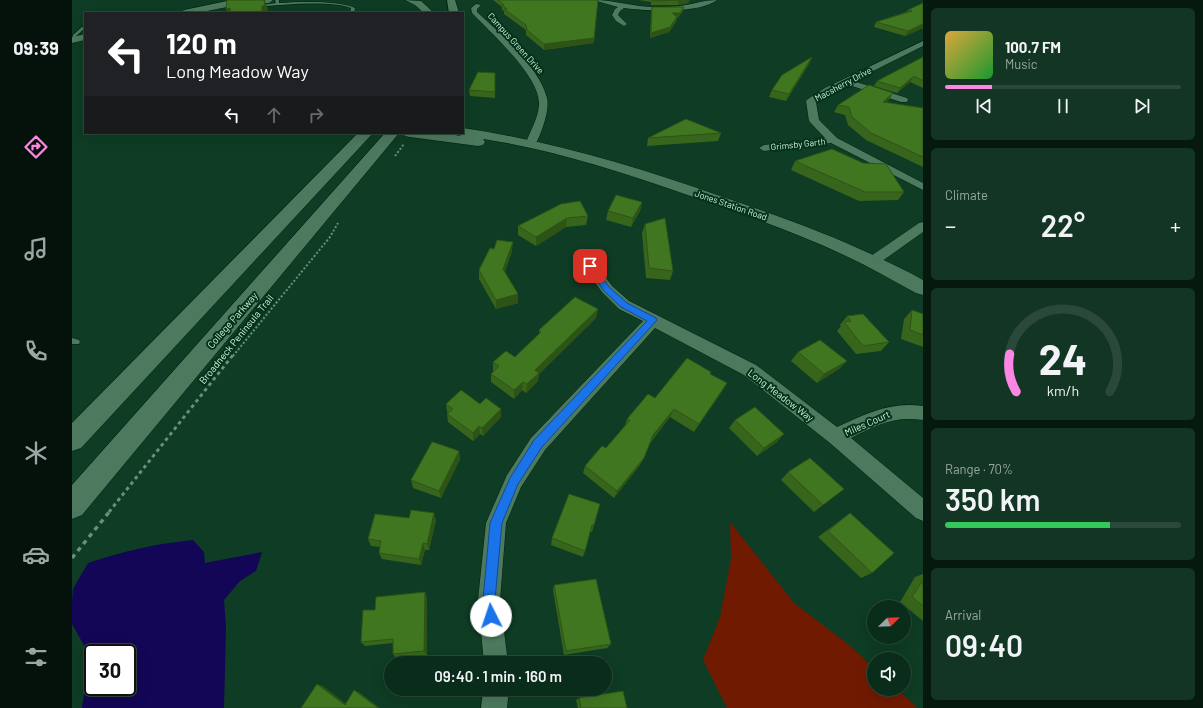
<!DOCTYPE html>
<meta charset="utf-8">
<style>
:root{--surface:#0a2d1b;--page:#133524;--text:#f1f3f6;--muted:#99a8a3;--line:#2a493a;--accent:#fd86e3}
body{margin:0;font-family:Barlow,sans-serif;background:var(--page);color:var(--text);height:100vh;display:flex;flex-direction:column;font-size:15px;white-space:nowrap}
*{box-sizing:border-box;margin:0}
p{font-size:13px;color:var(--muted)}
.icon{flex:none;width:22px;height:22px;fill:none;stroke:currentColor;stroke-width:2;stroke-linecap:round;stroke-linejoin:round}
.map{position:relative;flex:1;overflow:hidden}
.sheet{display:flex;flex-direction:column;gap:8px;padding:8px;background:#06190f;width:280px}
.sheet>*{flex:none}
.hud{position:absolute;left:12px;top:12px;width:380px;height:122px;border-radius:0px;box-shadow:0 4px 16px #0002,0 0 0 1px var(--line);background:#202124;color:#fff;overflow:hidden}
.needle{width:26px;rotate:67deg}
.fabs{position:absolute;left:795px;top:600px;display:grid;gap:8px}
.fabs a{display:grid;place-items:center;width:44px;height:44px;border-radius:50%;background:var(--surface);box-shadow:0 4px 16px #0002,0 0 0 1px var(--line);font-size:20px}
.speed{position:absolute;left:12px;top:644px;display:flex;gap:8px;font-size:20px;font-weight:700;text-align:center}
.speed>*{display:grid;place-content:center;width:52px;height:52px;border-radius:50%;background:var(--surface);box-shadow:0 4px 16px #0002,0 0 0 1px var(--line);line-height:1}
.speed .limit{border:2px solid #111;border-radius:6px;background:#fff;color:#111}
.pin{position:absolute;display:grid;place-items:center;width:34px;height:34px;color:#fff;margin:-17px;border-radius:8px;box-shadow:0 2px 6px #0006}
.me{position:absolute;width:44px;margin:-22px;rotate:356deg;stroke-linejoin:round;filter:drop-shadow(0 0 3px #0008)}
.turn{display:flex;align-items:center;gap:14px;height:84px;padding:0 16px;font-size:18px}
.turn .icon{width:52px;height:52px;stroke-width:2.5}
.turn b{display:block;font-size:28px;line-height:34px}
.lanes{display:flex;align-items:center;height:38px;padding:0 16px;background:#0003;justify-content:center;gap:20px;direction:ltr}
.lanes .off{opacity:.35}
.big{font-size:30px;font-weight:600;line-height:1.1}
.sheet .widget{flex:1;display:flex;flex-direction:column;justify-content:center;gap:6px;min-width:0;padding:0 14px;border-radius:6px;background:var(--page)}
.sheet .dial{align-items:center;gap:0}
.dial svg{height:104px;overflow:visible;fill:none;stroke:var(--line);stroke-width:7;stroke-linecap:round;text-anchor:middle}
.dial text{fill:var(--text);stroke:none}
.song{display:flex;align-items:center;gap:12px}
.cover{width:48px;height:48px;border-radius:6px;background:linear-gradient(135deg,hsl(40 70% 55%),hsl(130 70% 35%))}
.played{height:4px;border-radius:2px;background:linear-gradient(90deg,var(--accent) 20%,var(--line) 20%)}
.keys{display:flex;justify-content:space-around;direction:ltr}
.heat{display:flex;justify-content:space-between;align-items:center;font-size:22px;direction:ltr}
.charge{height:6px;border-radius:3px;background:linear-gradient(90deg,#34c759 70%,var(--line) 0)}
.trip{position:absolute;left:312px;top:656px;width:228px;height:40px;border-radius:20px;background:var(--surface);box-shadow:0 4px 16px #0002,0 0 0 1px var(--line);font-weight:600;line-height:40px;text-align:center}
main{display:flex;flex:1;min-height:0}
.tabs{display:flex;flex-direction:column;width:72px;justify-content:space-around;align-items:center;background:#04120b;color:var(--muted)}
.tabs .icon{width:28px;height:28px}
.tabs .active{color:var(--accent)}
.tabs b{font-size:18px;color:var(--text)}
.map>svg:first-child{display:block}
.green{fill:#701b01}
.water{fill:#130656;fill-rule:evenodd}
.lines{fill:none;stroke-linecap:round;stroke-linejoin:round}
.lane-casing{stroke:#00210f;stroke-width:1}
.street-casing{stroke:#00210f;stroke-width:1}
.secondary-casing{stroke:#00210f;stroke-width:1}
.path-far2{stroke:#6c8f7b;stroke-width:2;stroke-dasharray:2 2;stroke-linecap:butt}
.path-far1{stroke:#6c8f7b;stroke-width:3;stroke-dasharray:3.5 3.5;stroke-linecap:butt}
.path{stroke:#6c8f7b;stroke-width:3.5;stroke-dasharray:4.5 4.5;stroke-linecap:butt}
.lane{fill:#4d7a5e;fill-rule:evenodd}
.street{fill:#4d7a5e;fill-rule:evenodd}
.secondary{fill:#4d7a5e;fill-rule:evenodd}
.wall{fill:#38651c}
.shaded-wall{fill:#2e5317}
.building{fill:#417621;stroke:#2e5317}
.route{fill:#1a73e8;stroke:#114b97}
.labels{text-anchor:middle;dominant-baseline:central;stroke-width:4;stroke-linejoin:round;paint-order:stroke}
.far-street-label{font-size:9px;fill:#d6eede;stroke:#01321a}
.street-label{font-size:10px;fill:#d6eede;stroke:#01321a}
</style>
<main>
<nav class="tabs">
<b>09:39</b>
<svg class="icon active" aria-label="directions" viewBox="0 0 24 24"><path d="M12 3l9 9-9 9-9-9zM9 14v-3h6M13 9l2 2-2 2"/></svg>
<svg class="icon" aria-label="music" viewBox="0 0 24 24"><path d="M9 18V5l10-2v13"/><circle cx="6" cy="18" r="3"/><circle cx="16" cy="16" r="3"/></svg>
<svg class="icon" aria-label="phone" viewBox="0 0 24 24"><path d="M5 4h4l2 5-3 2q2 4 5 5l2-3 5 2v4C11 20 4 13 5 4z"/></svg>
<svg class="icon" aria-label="climate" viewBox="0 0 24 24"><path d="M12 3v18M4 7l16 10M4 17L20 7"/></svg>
<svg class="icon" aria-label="car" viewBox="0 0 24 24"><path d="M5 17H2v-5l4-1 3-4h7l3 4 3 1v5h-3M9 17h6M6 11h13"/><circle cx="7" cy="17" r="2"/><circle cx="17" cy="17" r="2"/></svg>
<svg class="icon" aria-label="filters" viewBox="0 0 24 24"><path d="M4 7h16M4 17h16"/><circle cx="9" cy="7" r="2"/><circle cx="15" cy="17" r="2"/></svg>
</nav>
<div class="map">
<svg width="851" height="708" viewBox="0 0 851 708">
<rect width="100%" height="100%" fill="#0e3c24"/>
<path class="green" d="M658,522L722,603L777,645L802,668V689H825L845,708H655L631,660L648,617L659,559Z"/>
<path class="water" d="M121,540L132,552L133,563L190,552L184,571L168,581L152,600L154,628L152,708H10L18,656L0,624V603L1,589L16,563C52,551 83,544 121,540ZM21,653H55V687H21Z"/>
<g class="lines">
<g class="lane-casing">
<path id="lane" d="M203,0H207V3C228,2 265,0 283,8L282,13H278L279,8C256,0 210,5 185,7L183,6L204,3Z
M10,27L13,28L4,36L2,41H0L1,35Z
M0,338L7,340L8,342L7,344H0Z"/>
</g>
<g class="street-casing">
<path id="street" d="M521,0C542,0 562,7 583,7C593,7 604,7 614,5C625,3 634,0 645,0C626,14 576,11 552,8L548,11L546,15L555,24L552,26L544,21L540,15L543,9L546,7Z
M404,4L409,5L405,9V12C427,32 468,68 475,98C478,110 469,135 463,145H455L454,143C458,131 466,119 467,105C469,77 419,33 400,13L399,8Z
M851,41V46L781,81L835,98L836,100L835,102H829L774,84L744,102L747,120L765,138L851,183V190L759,143L692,151L687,148L692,145L753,138L737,121L734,101L736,99L753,88Z
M851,222V232L806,264L801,265L796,264L794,261L796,258L847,223Z
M518,262L523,263L540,286L557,301L684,365L765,427C793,414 819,401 851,406V420C821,416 805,425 779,438L851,498V521L844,518L758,443L672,375L583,328L473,450L449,487L434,523L428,600L436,663H412L406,600L414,523L435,475L459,438L571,321L547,309L530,292L511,266L513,263Z
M411,689H437L435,708H409Z"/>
</g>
<g class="secondary-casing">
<path id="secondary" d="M160,0H201L197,3L160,6L125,13H107L112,10Z
M333,0L349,1L362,13H352L343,5Z
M375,0H383L387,13H377Z
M13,34V40L0,43V37Z
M391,128C478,141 562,166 645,195C716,219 785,244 851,280V295L844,293C820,280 796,266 772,255C718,230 662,211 607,192C543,170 478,149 411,139L413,142L411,145L406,146L338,137L333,136L331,133H369L389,136L385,133H391Z
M286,133H301L9,448L0,451V423Z
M313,133H327L10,515L0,519V485Z"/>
</g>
<path class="path-far2" d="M323,156L332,144
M161,356L258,237L266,223"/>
<path class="path-far1" d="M37,512L161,355"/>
<path class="path" d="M0,558L38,511"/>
<use href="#lane" class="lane"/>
<use href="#street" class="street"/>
<use href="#secondary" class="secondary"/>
</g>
<path class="wall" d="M421,0H526L522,43L472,50L454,35V30L432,14V11L430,10V7Z
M567,0H618L616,3L606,5H579V2Z
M851,3V28L833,36L802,27L804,22L834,12L836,10Z
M580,7L611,11L606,18H605L604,22L597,32L578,38L579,12Z
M740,57L737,64L714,101L697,97L700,90Z
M851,57V88L838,82L825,93L802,86L805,81Z
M423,73V98L398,96L397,90Z
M817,100L814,102L851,108V167L794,140L776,125L773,115L762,112L766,105Z
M649,133L646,141L575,146L576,138Z
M723,161L832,192L826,200L787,201L719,170Z
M570,202L568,211L559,227L534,220L536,211Z
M489,204L516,216L514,225L494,227L464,246L446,235V226Z
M573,224L601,271L598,280L574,278L570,233Z
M440,251L433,272L446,294V303L424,309L407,279V270Z
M526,309L524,318L467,374L466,381L454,393L450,390L442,399L419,382V374L422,371H421V362L443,357L467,334V330Z
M840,310L851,314V347L829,339L832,319Z
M775,316L817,342L809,351L784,354L765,331L769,326L768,325Z
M726,352L775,361L767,369L745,383L719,361Z
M638,374L655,383L622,432L598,417L579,442L568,465L542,498L511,473L513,466L534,448L553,426L555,419L583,398Z
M374,404H408L429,409V417L411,436L408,434L401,441L376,422L375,414L376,413L375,412Z
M663,420L705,442L685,456L657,428Z
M387,451L388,459L369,498L341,488L339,480Z
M716,472L772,489L742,512L709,480Z
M497,494L522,525L520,532L518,531L513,551L511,557L479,545L480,538Z
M778,513L800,573L789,578L746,537Z
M337,518L364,520L357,550H353L349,565L310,559L307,553L308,547L299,546L296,539Z
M851,574V621L828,602L843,577Z
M482,585L539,644L535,648L492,655L481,590Z
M355,598V655L324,658L321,654V643L293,646L289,642L303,610Z
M507,698L555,708H506L504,700Z"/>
<path class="shaded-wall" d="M192,0H193L195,7L196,13H190V6Z
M607,0H618L616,3L606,5Z
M612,7L611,11L606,18H605L604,22L597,32L578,38L579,33L600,13Z
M158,8L160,13H156L154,9Z
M851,24V28L833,36L836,31Z
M522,38V43L472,50V44Z
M740,57L737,64L714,101L717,94Z
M842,76L838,82L825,93L828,88Z
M821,93L817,100L806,109L811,102Z
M570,202L568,211L559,227L561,218Z
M495,218L494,227L464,246V237Z
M441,242L440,251L431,278V269Z
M446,294V303L424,309V300Z
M526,309L524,318L467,374L466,381L454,393L455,384L463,370Z
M775,361L767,369L745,383L752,374Z
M451,382L450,390L442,399V390Z
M655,383L650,392L622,432L627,424Z
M429,409V417L411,436L410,428Z
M602,409L598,417L577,443L581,435Z
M407,426L408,434L401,441V433Z
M712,434L705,442L685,456L692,448Z
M387,451L388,459L369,498L367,491Z
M572,458L568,465L542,498L545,491Z
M362,513L364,520L357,550L355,544Z
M351,543L353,550L349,565L347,559Z
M353,592L355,598V655L352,651Z
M245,684L251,686L278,707L273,705Z
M282,690L287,692L308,708H306Z"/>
<path class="building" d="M155,0H192L193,6H190V13H158V8L154,9Z
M426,0H526L522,38L472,44L455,30L454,25L432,9H435L430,5H432Z
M580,0H608L580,1Z
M851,3V24L836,31L804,22L840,11L836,10Z
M580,7H612L608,13H600L605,17L598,27L579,33Z
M740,57L717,94L700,90L710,75Z
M851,57V81L842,76L828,88L805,81Z
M406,72L423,73V92L397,90Z
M797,85L821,93L811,102L851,108V157L799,133L780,117L777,107L766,105Z
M614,119L649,133L576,138Z
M760,149L791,163L814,164L832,192H793L723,161Z
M544,195L570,202L561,218L536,211Z
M508,201L516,216L495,218L464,237L446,226L489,204Z
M593,218L601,271L577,268L573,224Z
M425,240L441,242L431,269L446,294L424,300L407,270L418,248L422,249Z
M503,297L526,309L463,370L467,373L455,384L451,382L442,390L419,374L427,366L421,362L434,351L443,357L469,332L467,330Z
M840,310L851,314V335L838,330Z
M791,314L817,342L791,346L772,322L779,321L775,316Z
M748,340L775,361L752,374L726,352Z
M615,358L639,372L638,374L655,383L627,424L602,409L581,435L572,458L545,491L513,466L530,446L534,448L558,420L555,419L576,394L583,398Z
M389,390L408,404L414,398L429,409L410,428L407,426L401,433L375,414L381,409L374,404Z
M683,407L712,434L692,448L663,420Z
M360,442H361L387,451L367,491L339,480Z
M738,458L772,489L751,505L716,472Z
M497,494L528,504L522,525H520L513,551L480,538Z
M339,510L362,513L355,544L351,543L347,559L307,553L309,541L296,539L303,514L337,518Z
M778,513L822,553L800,573L756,531Z
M524,579L539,644L494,651L482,585Z
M851,580V606L840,597Z
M353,592L352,651L321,654V639L289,642L291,610H303L304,597Z
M245,684L273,705L282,690L306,708H229Z
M551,691L555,708H509L507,698Z"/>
<path class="route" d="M518,264L521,265L537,287L555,303L584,318L585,320L470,447L446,484L430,523L423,600L425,616L423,621L419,623L414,621L411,600L418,523L438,478L462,440L575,321L549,307L532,291L514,266Z"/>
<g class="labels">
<g class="far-street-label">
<text transform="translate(444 43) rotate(48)">Campus Green Drive</text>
<text transform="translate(771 84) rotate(-28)">Macsherry Drive</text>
<text transform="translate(726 144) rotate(-6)">Grimsby Garth</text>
<text transform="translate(659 205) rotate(19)">Jones Station Road</text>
</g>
<g class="street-label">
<text transform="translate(160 320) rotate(-49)">College Parkway</text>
<text transform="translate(164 339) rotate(-51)">Broadneck Peninsula Trail</text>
<text transform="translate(709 395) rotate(37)">Long Meadow Way</text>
<text transform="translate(795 423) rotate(-24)">Miles Court</text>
</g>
</g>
</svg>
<div class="fabs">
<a><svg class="needle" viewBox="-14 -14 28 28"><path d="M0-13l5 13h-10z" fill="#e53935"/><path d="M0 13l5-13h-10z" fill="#99a8a3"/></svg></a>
<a><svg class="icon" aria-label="sound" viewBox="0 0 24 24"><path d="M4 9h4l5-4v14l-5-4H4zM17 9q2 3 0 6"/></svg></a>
</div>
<div class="speed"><div class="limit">30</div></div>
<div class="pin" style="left:518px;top:266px;background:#d93025"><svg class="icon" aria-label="arrive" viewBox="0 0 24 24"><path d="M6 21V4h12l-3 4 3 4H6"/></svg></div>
<svg class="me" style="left:419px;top:616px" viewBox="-20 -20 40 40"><circle r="19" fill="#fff"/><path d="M0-13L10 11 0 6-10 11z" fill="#1a73e8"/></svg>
<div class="trip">09:40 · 1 min · 160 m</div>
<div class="hud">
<div class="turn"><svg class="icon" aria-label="left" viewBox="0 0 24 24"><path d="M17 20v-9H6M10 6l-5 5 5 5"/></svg><div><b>120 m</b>Long Meadow Way</div></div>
<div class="lanes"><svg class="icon" aria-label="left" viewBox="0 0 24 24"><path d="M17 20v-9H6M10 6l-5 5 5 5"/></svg><svg class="icon off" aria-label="ahead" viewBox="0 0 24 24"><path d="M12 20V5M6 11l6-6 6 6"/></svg><svg class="icon off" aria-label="right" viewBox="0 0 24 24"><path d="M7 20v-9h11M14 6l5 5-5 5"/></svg></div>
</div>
</div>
<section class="sheet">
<div class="widget">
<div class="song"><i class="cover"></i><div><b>100.7 FM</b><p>Music</p></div></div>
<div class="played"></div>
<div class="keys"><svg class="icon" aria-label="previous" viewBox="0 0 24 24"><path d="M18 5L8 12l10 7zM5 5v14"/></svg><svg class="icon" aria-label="pause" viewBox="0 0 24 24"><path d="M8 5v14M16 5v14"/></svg><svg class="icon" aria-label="next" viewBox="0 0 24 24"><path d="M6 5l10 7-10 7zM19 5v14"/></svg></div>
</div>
<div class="widget"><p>Climate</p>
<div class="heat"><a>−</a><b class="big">22°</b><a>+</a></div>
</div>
<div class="widget dial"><svg viewBox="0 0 100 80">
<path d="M14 69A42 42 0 1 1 86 69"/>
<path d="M14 69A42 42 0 0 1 9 40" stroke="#fd86e3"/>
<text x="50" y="56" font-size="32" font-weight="700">24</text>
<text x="50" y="72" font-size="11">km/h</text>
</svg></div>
<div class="widget"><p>Range · 70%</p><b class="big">350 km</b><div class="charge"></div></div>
<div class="widget"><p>Arrival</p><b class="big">09:40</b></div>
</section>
</main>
